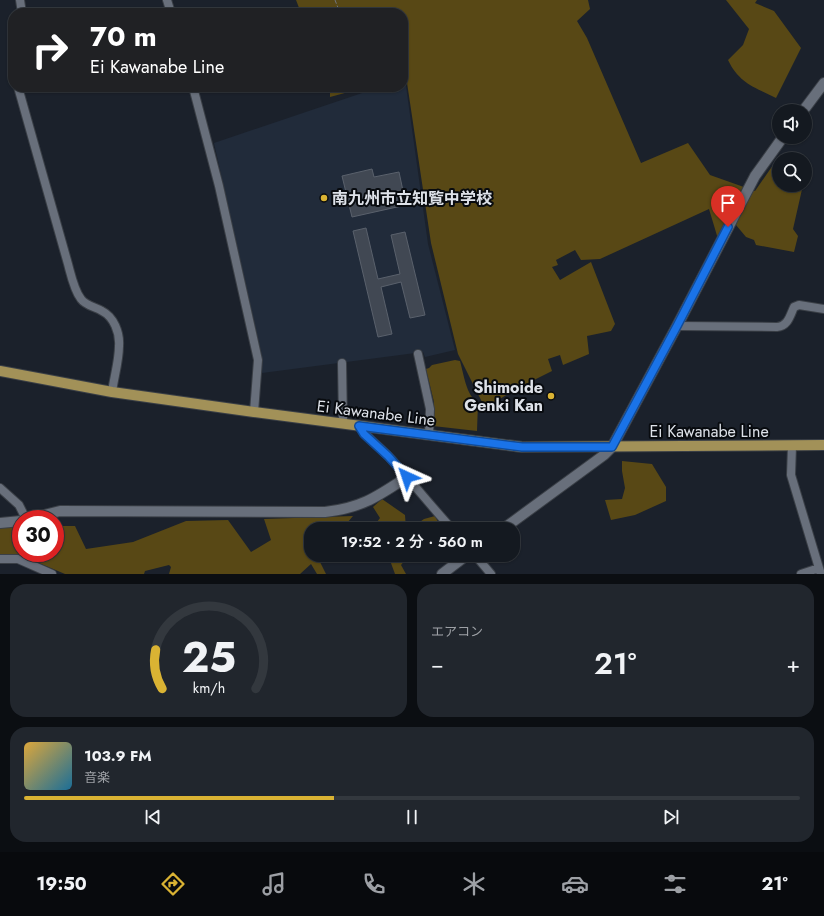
<!DOCTYPE html>
<html lang="ja">
<meta charset="utf-8">
<style>
:root{--surface:#141920;--page:#21262d;--text:#f1f3f6;--muted:#9da0a5;--line:#33383e;--accent:#dab333}
body{margin:0;font-family:Jost,"Noto Sans JP",sans-serif;background:var(--page);color:var(--text);height:100vh;display:flex;flex-direction:column;font-size:15px;white-space:nowrap}
*{box-sizing:border-box;margin:0}
p{font-size:13px;color:var(--muted)}
.icon{flex:none;width:22px;height:22px;fill:none;stroke:currentColor;stroke-width:2;stroke-linecap:round;stroke-linejoin:round}
.map{position:relative;height:574px;overflow:hidden}
.drawer{display:flex;flex-direction:column;gap:10px;padding:10px;background:#0b0e12;flex:1}
.drawer>*{flex:none}
.hud{position:absolute;left:8px;top:8px;width:400px;height:84px;border-radius:16px;box-shadow:0 1px 3px #0004,0 0 0 1px var(--line);background:#202124;color:#fff;overflow:hidden}
.buttons{position:absolute;left:772px;top:104px;display:grid;gap:8px}
.buttons a{display:grid;place-items:center;width:40px;height:40px;border-radius:50%;background:var(--surface);box-shadow:0 1px 3px #0004,0 0 0 1px var(--line);font-size:20px}
.speed{position:absolute;left:12px;top:510px;display:flex;gap:8px;font-size:20px;font-weight:700;text-align:center}
.speed>*{display:grid;place-content:center;width:52px;height:52px;border-radius:50%;background:var(--surface);box-shadow:0 1px 3px #0004,0 0 0 1px var(--line);line-height:1}
.speed .limit{border:6px solid #d22;background:#fff;color:#111}
.pin{position:absolute;display:grid;place-items:center;width:34px;height:34px;color:#fff;margin:-41px -17px;border-radius:50% 50% 50% 0;rotate:-45deg;box-shadow:0 0 4px #0007}
.pin .icon{rotate:45deg}
.me{position:absolute;width:44px;margin:-22px;rotate:318deg;stroke-linejoin:round;filter:drop-shadow(0 0 3px #0008)}
.turn{display:flex;align-items:center;gap:14px;height:84px;padding:0 16px;font-size:18px}
.turn .icon{width:52px;height:52px;stroke-width:2.5}
.turn b{display:block;font-size:28px;line-height:34px}
.big{font-size:30px;font-weight:600;line-height:1.1}
.drawer .card{flex:1;display:flex;flex-direction:column;justify-content:center;gap:6px;min-width:0;padding:0 14px;border-radius:16px;background:var(--page)}
.drawer .dial{align-items:center;gap:0}
.dial svg{height:104px;overflow:visible;fill:none;stroke:var(--line);stroke-width:7;stroke-linecap:round;text-anchor:middle}
.dial text{fill:var(--text);stroke:none}
.song{display:flex;align-items:center;gap:12px}
.cover{width:48px;height:48px;border-radius:6px;background:linear-gradient(135deg,hsl(40 70% 55%),hsl(200 70% 35%))}
.played{height:4px;border-radius:2px;background:linear-gradient(90deg,var(--accent) 40%,var(--line) 40%)}
.keys{display:flex;justify-content:space-around;direction:ltr}
.heat{display:flex;justify-content:space-between;align-items:center;font-size:22px;direction:ltr}
.drawer .tiles{flex:1;display:grid;gap:10px;grid-template-columns:1fr 1fr}
.card:last-child{grid-column:span 2}
.trip{position:absolute;left:304px;top:522px;width:216px;height:40px;border-radius:16px;background:var(--surface);box-shadow:0 1px 3px #0004,0 0 0 1px var(--line);font-weight:600;line-height:40px;text-align:center}
.dock{display:flex;height:64px;justify-content:space-around;align-items:center;background:#080a0d;color:var(--muted)}
.dock .icon{width:28px;height:28px}
.dock .selected{color:var(--accent)}
.dock b{font-size:18px;color:var(--text)}
.map>svg:first-child{display:block}
.built{fill:#212b3a}
.green{fill:#584815}
.building{fill:#414853;stroke:#5a616c}
.lines{fill:none;stroke-linecap:round;stroke-linejoin:round}
.minor-casing{stroke:#3a3f46;stroke-width:10}
.tertiary-casing{stroke:#3a3f46;stroke-width:12}
.primary-casing{stroke:#3a3f46;stroke-width:12}
.path{stroke:#71767f;stroke-width:1;stroke-dasharray:4 2;stroke-linecap:butt}
.minor{stroke:#686f7b;stroke-width:8}
.tertiary{stroke:#686f7b;stroke-width:10}
.primary{stroke:#a29158;stroke-width:10}
.route-casing{stroke:#114b97;stroke-width:10}
.route{stroke:#1a73e8;stroke-width:7}
.poi-dot{fill:#dab333;stroke:#080b0f;stroke-width:1.5}
.labels{text-anchor:middle;dominant-baseline:central;stroke-width:4;stroke-linejoin:round;paint-order:stroke}
.poi-label{font-size:16px;font-weight:bold;fill:#dee2e9;stroke:#080b0f;text-anchor:start}
.street-label{font-size:16px;fill:#dee2e9;stroke:#080b0f}
</style>
<div class="map">
<svg width="824" height="574" viewBox="0 0 824 574">
<rect width="100%" height="100%" fill="#1b212b"/>
<path class="built" d="M405,79L428,244L455,350L425,357L423,352L262,373V356L214,143L380,87H403V80Z"/>
<path class="green" d="M296,0H588L590,9L577,21L587,38L641,163L688,143L710,175L755,191L780,155L787,159H779V185H803L793,229L798,236L794,252L756,245L754,240L746,237L736,225L739,217L718,239L709,209L600,259L581,260L575,250L556,260L558,265L552,267L560,280L591,262L615,324L611,331L587,336L589,354L563,365L560,355L548,359L552,371L516,389L485,408L458,354L431,243L406,76L403,77V13H301Z
M726,0H757L755,3L774,11L801,48L776,98C754,87 739,83 728,60L743,45L749,29Z
M334,87H367L330,97V89Z
M455,360L460,361C464,375 466,395 478,403L477,431L433,426L434,402L426,369L429,368L432,365Z
M622,461L652,464L666,487V501L635,515L611,520L605,500L622,499L625,488L622,471Z
M382,499L405,515L406,529H397L394,524L382,529L377,522L380,518L373,507Z
M353,516L342,529H311V555H320L318,558L326,574H317L311,564L300,574H169L171,567L169,565L145,571L144,574H65L27,558L0,556V526H21V553H55V526H75L86,549L133,542L186,521L228,520L251,552L271,540L264,519Z
M435,516L439,524V529H410L424,519Z
M388,555H412L406,559L401,565L406,574H395Z"/>
<path class="building" d="M372,169L374,177L399,172L406,205L352,217L342,176Z
M366,228L378,279L400,274L391,235L405,232L425,315L410,318L401,282L381,287L392,334L378,337L353,231Z"/>
<g class="lines">
<g class="minor-casing">
<path id="minor" d="M20,0L22,13
M167,0L171,13
M18,87L68,264C71,275 74,290 81,299C86,306 96,307 102,311C114,317 120,333 119,346C119,361 114,377 112,392
M193,87L219,186L258,360L254,412
M677,326L777,327C788,326 790,316 794,307L799,305L824,309
M418,354L430,409L429,434
M342,363L343,423
M359,426C368,439 380,447 391,459C412,482 431,506 452,529
M792,446L791,475L819,568
M0,488L19,505L26,519
M475,555L491,574
M0,559H18L52,574
M801,574L819,568L821,574"/>
</g>
<g class="tertiary-casing">
<path id="tertiary" d="M803,111L824,83
M29,519L60,511L325,512C362,508 378,496 407,477
M0,523L21,521
M503,529L604,455L612,447L677,326L755,176L783,137
M442,574L467,555"/>
</g>
<g class="primary-casing">
<path id="primary" d="M0,371L112,392L254,412L522,447L824,445"/>
</g>
<path class="path" d="M335,0L340,13"/>
<use href="#minor" class="minor"/>
<use href="#tertiary" class="tertiary"/>
<use href="#primary" class="primary"/>
</g>
<g class="lines">
<g class="route-casing">
<path id="route" d="M407,477L388,456L364,434L359,426L522,447H612L677,326L728,227"/>
</g>
<use href="#route" class="route"/>
</g>
<g class="poi-dot">
<circle cx="324" cy="198" r="4"/>
<circle cx="551" cy="396" r="4"/>
</g>
<g class="labels">
<g class="poi-label">
<text x="332" y="198">南九州市立知覧中学校</text>
<text x="543" y="387" text-anchor="end">Shimoide<tspan x="543" dy="18">Genki Kan</tspan></text>
</g>
<g class="street-label">
<text transform="translate(376 413) rotate(7)">Ei Kawanabe Line</text>
<text x="709" y="431">Ei Kawanabe Line</text>
</g>
</g>
</svg>
<div class="buttons">
<a><svg class="icon" aria-label="sound" viewBox="0 0 24 24"><path d="M4 9h4l5-4v14l-5-4H4zM17 9q2 3 0 6"/></svg></a>
<a><svg class="icon" aria-label="search" viewBox="0 0 24 24"><circle cx="10" cy="10" r="6"/><path d="M15 15l6 6"/></svg></a>
</div>
<div class="speed"><div class="limit">30</div></div>
<div class="pin" style="left:728px;top:227px;background:#d93025"><svg class="icon" aria-label="arrive" viewBox="0 0 24 24"><path d="M6 21V4h12l-3 4 3 4H6"/></svg></div>
<svg class="me" style="left:407px;top:477px" viewBox="-20 -20 40 40"><path d="M0-17L14 15 0 8-14 15z" fill="#1a73e8" stroke="#fff" stroke-width="4"/></svg>
<div class="trip">19:52 · 2 分 · 560 m</div>
<div class="hud">
<div class="turn"><svg class="icon" aria-label="right" viewBox="0 0 24 24"><path d="M7 20v-9h11M14 6l5 5-5 5"/></svg><div><b>70 m</b>Ei Kawanabe Line</div></div>
</div>
</div>
<section class="drawer">
<div class="tiles">
<div class="card dial"><svg viewBox="0 0 100 80">
<path d="M14 69A42 42 0 1 1 86 69"/>
<path d="M14 69A42 42 0 0 1 9 39" stroke="#dab333"/>
<text x="50" y="56" font-size="32" font-weight="700">25</text>
<text x="50" y="72" font-size="11">km/h</text>
</svg></div>
<div class="card"><p>エアコン</p>
<div class="heat"><a>−</a><b class="big">21°</b><a>+</a></div>
</div>
<div class="card">
<div class="song"><i class="cover"></i><div><b>103.9 FM</b><p>音楽</p></div></div>
<div class="played"></div>
<div class="keys"><svg class="icon" aria-label="previous" viewBox="0 0 24 24"><path d="M18 5L8 12l10 7zM5 5v14"/></svg><svg class="icon" aria-label="pause" viewBox="0 0 24 24"><path d="M8 5v14M16 5v14"/></svg><svg class="icon" aria-label="next" viewBox="0 0 24 24"><path d="M6 5l10 7-10 7zM19 5v14"/></svg></div>
</div>
</div>
</section>
<nav class="dock">
<b>19:50</b>
<svg class="icon selected" aria-label="directions" viewBox="0 0 24 24"><path d="M12 3l9 9-9 9-9-9zM9 14v-3h6M13 9l2 2-2 2"/></svg>
<svg class="icon" aria-label="music" viewBox="0 0 24 24"><path d="M9 18V5l10-2v13"/><circle cx="6" cy="18" r="3"/><circle cx="16" cy="16" r="3"/></svg>
<svg class="icon" aria-label="phone" viewBox="0 0 24 24"><path d="M5 4h4l2 5-3 2q2 4 5 5l2-3 5 2v4C11 20 4 13 5 4z"/></svg>
<svg class="icon" aria-label="climate" viewBox="0 0 24 24"><path d="M12 3v18M4 7l16 10M4 17L20 7"/></svg>
<svg class="icon" aria-label="car" viewBox="0 0 24 24"><path d="M5 17H2v-5l4-1 3-4h7l3 4 3 1v5h-3M9 17h6M6 11h13"/><circle cx="7" cy="17" r="2"/><circle cx="17" cy="17" r="2"/></svg>
<svg class="icon" aria-label="filters" viewBox="0 0 24 24"><path d="M4 7h16M4 17h16"/><circle cx="9" cy="7" r="2"/><circle cx="15" cy="17" r="2"/></svg>
<b>21°</b>
</nav>
